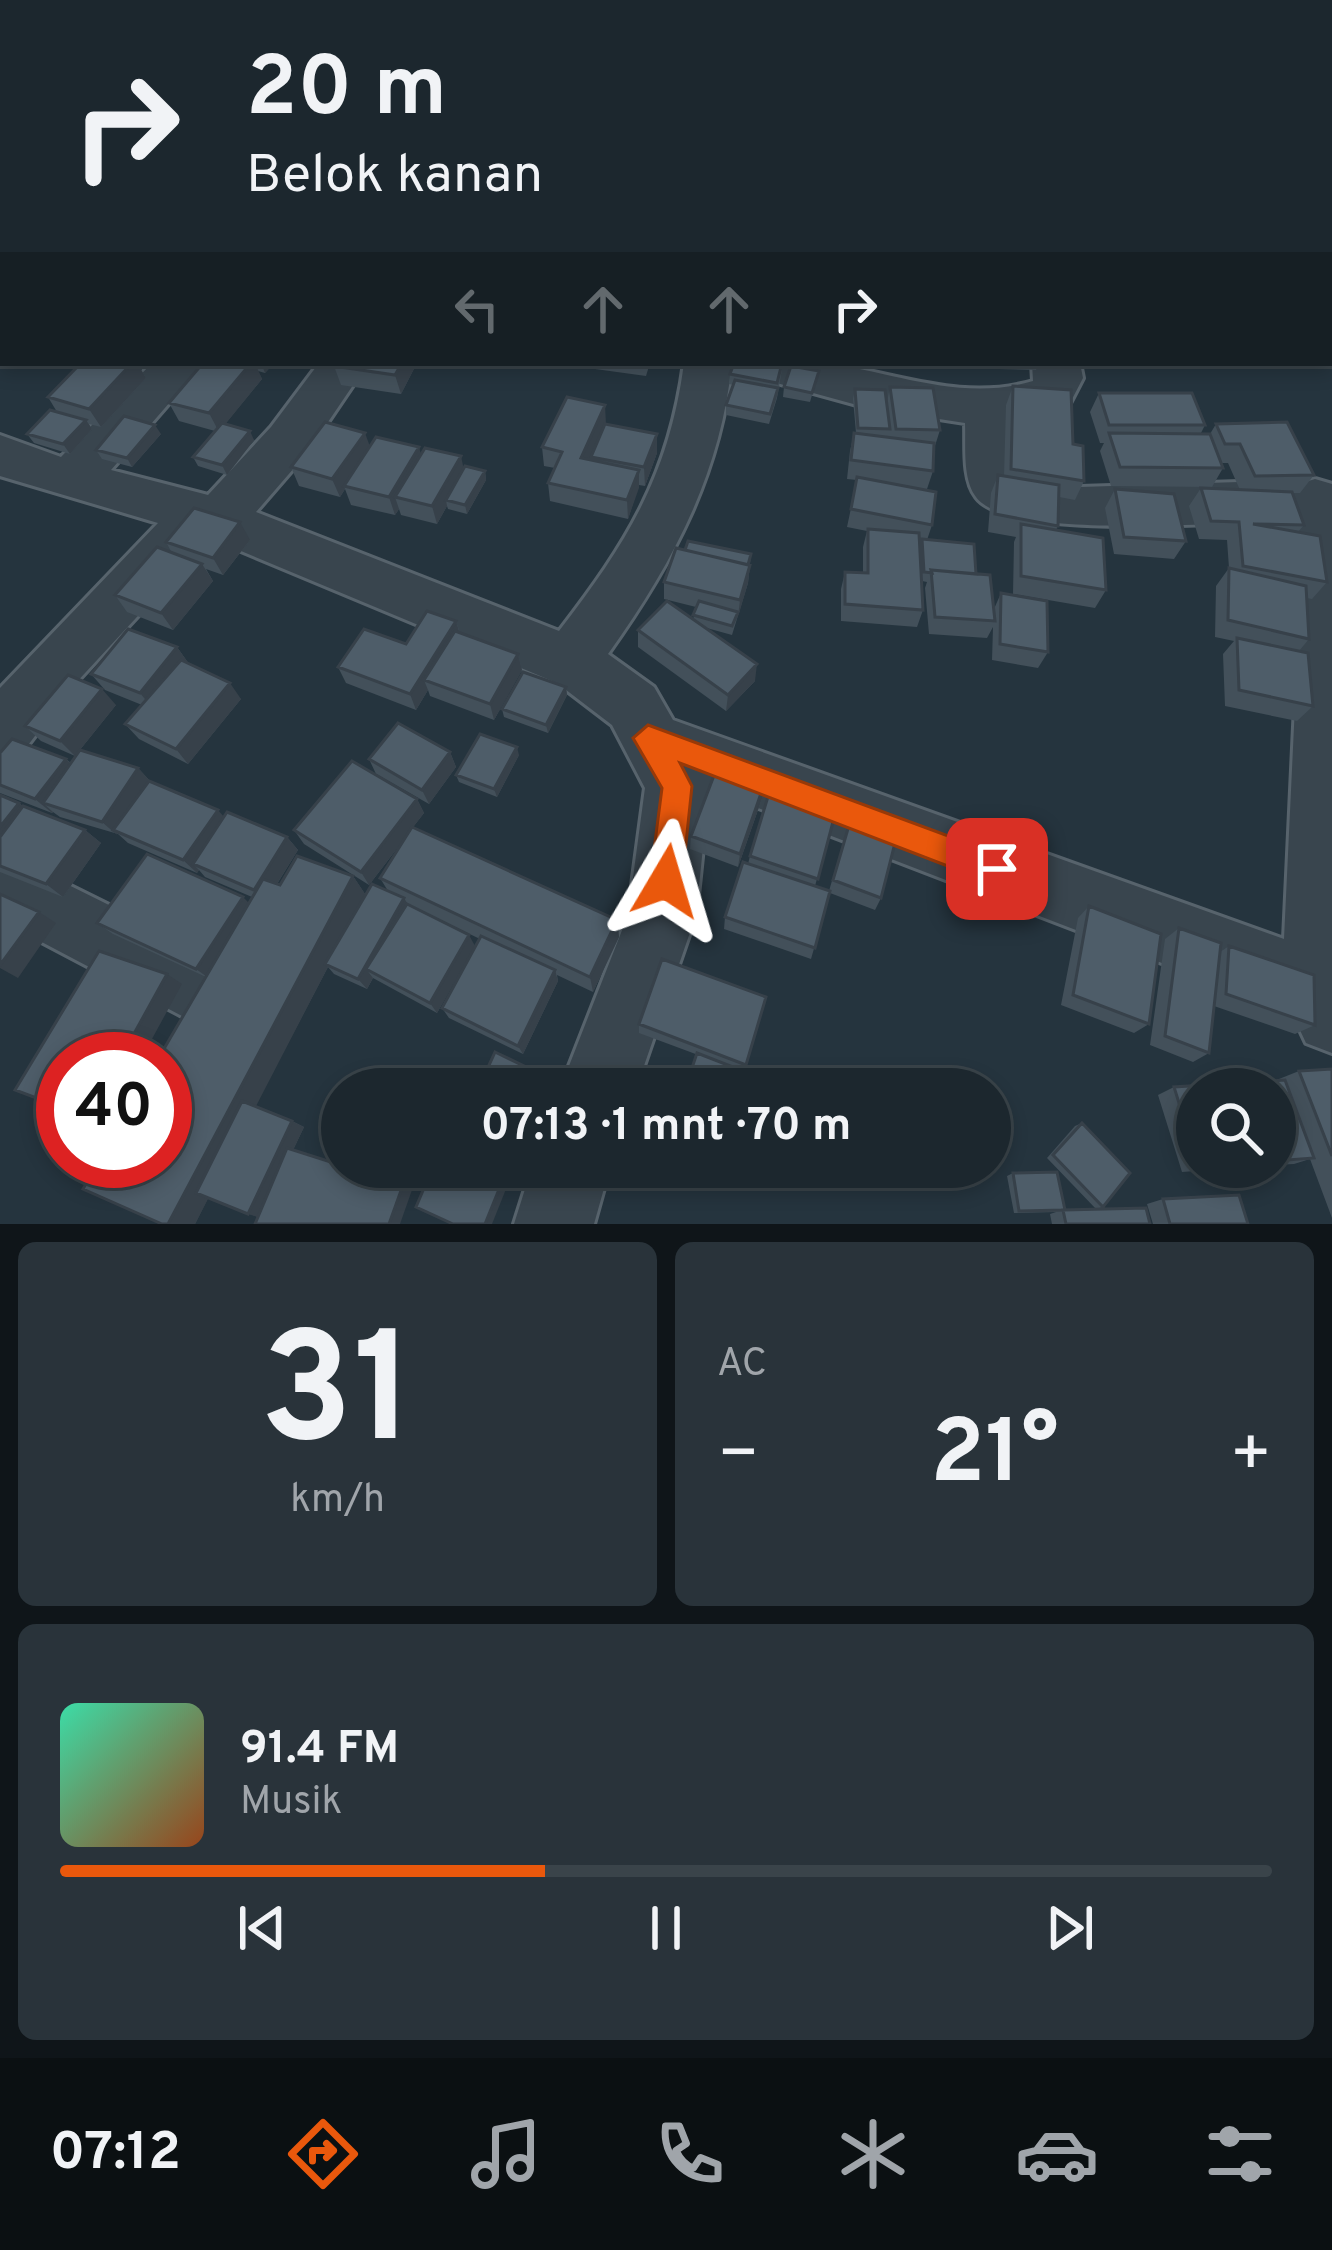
<!DOCTYPE html>
<html lang="id">
<meta charset="utf-8">
<style>
:root{--surface:#1c272e;--page:#29333a;--text:#f1f3f6;--muted:#a0a5aa;--line:#3a444a;--accent:#ea580c}
body{margin:0;font-family:Overpass,sans-serif;background:var(--page);color:var(--text);height:100vh;display:flex;flex-direction:column;font-size:45px;white-space:nowrap}
*{box-sizing:border-box;margin:0}
p{font-size:39px;color:var(--muted)}
.icon{flex:none;width:66px;height:66px;fill:none;stroke:currentColor;stroke-width:2;stroke-linecap:round;stroke-linejoin:round}
.map{position:relative;height:1224px;overflow:hidden}
.details{display:flex;flex-direction:column;gap:18px;padding:18px;background:#0f1519;flex:1}
.details>*{flex:none}
.banner{position:absolute;left:0px;top:0px;width:1332px;height:366px;box-shadow:0 6px 18px #0003,0 0 0 3px var(--line);background:#1c272e;color:var(--text);overflow:hidden}
.tools{position:absolute;left:1176px;top:1068px;display:grid;gap:24px}
.tools a{display:grid;place-items:center;width:120px;height:120px;border-radius:50%;background:var(--surface);box-shadow:0 6px 18px #0003,0 0 0 3px var(--line);font-size:60px}
.speed{position:absolute;left:36px;top:1032px;display:flex;gap:24px;font-size:60px;font-weight:700;text-align:center}
.speed>*{display:grid;place-content:center;width:156px;height:156px;border-radius:50%;background:var(--surface);box-shadow:0 6px 18px #0003,0 0 0 3px var(--line);line-height:1}
.speed .limit{border:18px solid #d22;background:#fff;color:#111}
.pin{position:absolute;display:grid;place-items:center;width:102px;height:102px;color:#fff;margin:-51px;border-radius:24px;box-shadow:0 6px 18px #0006}
.me{position:absolute;width:132px;margin:-66px;rotate:7deg;stroke-linejoin:round;filter:drop-shadow(0 0 9px #0008)}
.turn{display:flex;align-items:center;gap:42px;height:252px;padding:0 48px;font-size:54px}
.turn .icon{width:156px;height:156px;stroke-width:2.5}
.turn b{display:block;font-size:84px;line-height:102px}
.lanes{display:flex;align-items:center;height:114px;padding:0 48px;background:#0003;justify-content:center;gap:60px;direction:ltr}
.lanes .off{opacity:.35}
.big{font-size:90px;font-weight:700;line-height:1.1}
.details .card{flex:1;display:flex;flex-direction:column;justify-content:center;gap:18px;min-width:0;padding:0 42px;border-radius:18px;background:var(--page)}
.details .dial{align-items:center;gap:0}
.dial b{font-size:156px;line-height:1}
.song{display:flex;align-items:center;gap:36px}
.cover{width:144px;height:144px;border-radius:18px;background:linear-gradient(135deg,hsl(160 70% 55%),hsl(20 70% 35%))}
.played{height:12px;border-radius:6px;background:linear-gradient(90deg,var(--accent) 40%,var(--line) 40%)}
.keys{display:flex;justify-content:space-around;direction:ltr}
.heat{display:flex;justify-content:space-between;align-items:center;font-size:66px;direction:ltr}
.details .tiles{flex:1;display:grid;gap:18px;grid-template-columns:1fr 1fr}
.card:last-child{grid-column:span 2}
.trip{position:absolute;left:321px;top:1068px;width:690px;height:120px;border-radius:60px;background:var(--surface);box-shadow:0 6px 18px #0003,0 0 0 3px var(--line);font-weight:700;line-height:120px;text-align:center}
.menu{display:flex;height:192px;justify-content:space-around;align-items:center;background:#0b1012;color:var(--muted)}
.menu .icon{width:84px;height:84px}
.menu .active{color:var(--accent)}
.menu b{font-size:54px;color:var(--text)}
.map>svg:first-child{display:block}
.lines{fill:none;stroke-linecap:round;stroke-linejoin:round}
.minor-casing{stroke:#57636c;stroke-width:6}
.minor{fill:#39454e;fill-rule:evenodd}
.wall{fill:#43505a}
.shaded-wall{fill:#37414a}
.building{fill:#4e5d69;stroke:#37414a;stroke-width:3}
.route{fill:#ea580c;stroke:#983908;stroke-width:3}
</style>
<div class="map">
<svg width="1332" height="1224" viewBox="0 0 1332 1224">
<rect width="100%" height="100%" fill="#25343e"/>
<g class="lines">
<g class="minor-casing">
<path id="minor" d="M809,0H843L807,3Z
M1049,0H1088L1090,3H1051Z
M1332,156V184L1329,185V157Z
M1329,307L1332,308V338L1329,337Z
M152,363H204L111,470L208,495L271,427L319,363H368L307,453L256,512L559,631C627,543 669,476 684,363H732C720,475 673,563 608,654L654,687L673,720L1284,939L1302,557L1292,512L1271,521C1217,523 1007,540 976,497C962,479 966,445 965,423L868,408L744,374L737,363C765,363 794,360 822,363C894,371 960,403 1033,381L1032,363H1080L1083,378L1069,405L1014,421L1020,475L1080,487L1271,481L1292,492L1296,485L1315,479L1332,484V1053L1306,1043L1292,1013L709,789L696,915L636,1089H560L628,915L645,788L612,725L557,683L210,538L73,686L22,753L0,761V688L158,523L0,476V435L61,457Z
M0,851L232,966L243,991L232,1016L207,1027L182,1016L0,920Z
M532,1167H610L594,1224H514Z"/>
</g>
<use href="#minor" class="minor"/>
</g>
<path class="wall" d="M762,0H814L813,3H761Z
M862,0H893L892,3Z
M1008,0H1063L1061,3H1019Z
M0,189L3,190V240L0,239Z
M1332,210V256L1329,255V215Z
M81,363H145L140,368L146,378L101,427L89,424L92,429L70,454L34,443L27,434L57,412L48,397Z
M203,363H274L265,373L258,371L262,379L225,424L254,440L227,475L198,466L193,457L215,431L179,421L169,403Z
M336,363H417L401,394L341,385L334,366Z
M566,363H650L646,376L566,365Z
M783,363L777,398L769,424L726,415V405L734,385L729,384L730,374Z
M957,363H1039L1036,370L958,368Z
M819,371L810,402L783,397L784,387Z
M1013,386L1073,444L1084,481L1075,500L1059,497L1058,526L1056,530L1106,590L1095,608L1013,594L1014,542L1016,537L988,532L991,493L998,475L1004,476L1006,405Z
M890,387L940,430L934,449L933,471L927,489L932,525L927,540L976,574L994,609L1001,593L1048,652L1038,668L992,660L993,627L987,638L929,634L925,588L927,582L922,581L923,610L917,627L841,621V589L845,572L863,573V547L867,531L847,527L857,480L847,479L850,451L854,433H856L853,399L855,389L887,402Z
M1099,393L1205,425L1201,433L1210,434L1216,424L1314,475L1300,493H1292L1304,525L1298,532L1327,582L1312,599L1307,598L1309,639L1299,651L1313,706L1297,721L1225,706L1223,654L1234,641L1215,637L1216,586L1229,568L1227,540L1199,539L1189,506L1201,488L1240,490L1228,463H1221L1223,468L1212,487L1111,486L1100,451L1104,443H1100L1090,412Z
M606,424L657,453L645,486L639,485L628,519L550,501L548,483L555,468L544,466L542,447Z
M161,434L132,467L102,459L96,450Z
M370,446L421,454L464,469L485,471L486,480L467,514L448,509L447,506L437,524L401,515L399,509L395,515L351,505L345,489L340,497L299,486L291,467Z
M1115,489L1186,541L1174,559L1114,554L1105,508Z
M250,540L223,575L206,569L213,581L173,630L127,612L115,595L172,553L166,542Z
M685,550L751,554L748,583L732,635L703,627L755,681L726,711L638,647V630L693,620L696,607L664,599V582Z
M456,621L460,633L518,654L522,670L494,720L430,696L428,690L416,710L346,683L338,667L406,644Z
M177,647L189,664L241,699L188,764L139,739L125,724L142,705L105,690L91,674Z
M566,687L567,695L548,733L504,717L502,709Z
M116,705L75,756L41,741L25,726Z
M450,752L456,767L429,804L376,774L369,759Z
M0,753L66,759L71,763L138,768L151,782L224,817L287,837L298,850L277,884L280,885L353,876L365,894L388,891L380,878L409,833L369,885L304,844L294,830L417,799L424,813L413,827L617,920L619,937L593,992L557,975L558,981L523,1054L449,1018L442,1008L480,939L424,912L475,946L437,1013L373,978L367,989L334,974L328,967L255,1106L292,1121L304,1127L293,1150L412,1190L258,1217L208,1198L195,1224H162L206,977L113,934L97,923L249,903L252,897L205,877L199,870L197,873L128,843L118,834L60,817L53,812L52,813L0,793Z
M519,755L497,797L459,782L456,775Z
M768,773L766,787L738,867L690,849L691,836Z
M0,795L19,803L24,807L85,830L101,843L63,897L0,872Z
M839,799L815,886L829,891L847,829L881,898L875,910L830,893L811,959L724,929L725,917L748,864L750,856Z
M1089,906L1149,1024L1134,1033L1061,1005L1078,918Z
M1179,928L1220,952L1229,946L1315,1025L1295,1034L1214,1006L1209,1053L1193,1062L1150,1045L1165,939Z
M766,997L744,1072L639,1033V1024Z
M1332,1069V1218L1310,1159L1294,1164L1275,1165V1089H1197V1167H1250L1182,1172L1158,1095L1174,1087L1280,1081L1279,1079L1299,1071Z
M1082,1123L1103,1207L1096,1209L1150,1224H1052L1050,1214L1056,1212L1014,1213L1007,1176L1013,1173L1065,1210L1096,1209L1047,1158L1075,1126Z
M1163,1199L1248,1224H1153L1147,1204Z"/>
<path class="shaded-wall" d="M132,363H145L140,368L146,378L101,427L89,409Z
M251,363H255L262,379L219,432L209,413Z
M261,363H274L265,373Z
M402,363H417L401,394L395,375Z
M605,405L606,424L582,476L581,458Z
M86,420L92,429L70,454L63,444Z
M155,425L161,434L132,467L127,458Z
M250,431L254,440L227,475L222,465Z
M365,433L372,452L344,486L345,489L340,497L332,479Z
M657,434V453L645,486L644,467Z
M419,447L424,465L395,497L399,509L395,515L389,497Z
M461,456L465,475L446,500L447,506L437,524L432,506Z
M639,470V488L628,519L627,500Z
M485,471L486,480L467,514L465,505Z
M240,522L250,540L223,575L213,558Z
M751,554L747,577L750,565L748,583L738,617L740,600Z
M202,564L213,581L173,630L161,613Z
M456,621L461,638L424,680L428,690L416,710L410,694Z
M177,647L189,664L153,709L140,693Z
M518,654L522,670L494,720L490,704Z
M757,664L755,681L726,711L728,695Z
M230,683L241,699L188,764L176,749Z
M566,687L567,695L548,733L546,725Z
M102,689L116,705L75,756L60,741Z
M517,747L519,755L497,797L494,789Z
M450,752L456,767L429,804L422,790Z
M66,759L81,774L43,803L53,812L52,813L35,799Z
M138,768L151,782L113,830L117,835L102,822Z
M768,773L766,787L738,867L740,854Z
M417,799L424,813L369,885L361,872Z
M19,803L36,817L0,865V827Z
M218,810L230,824L193,864L199,870L197,873L183,860Z
M85,830L101,843L63,897L46,884Z
M287,837L298,850L265,903L254,890Z
M353,876L365,894L325,964L328,967L195,1224H168Z
M243,897L255,909L210,979L196,969Z
M404,898L412,911L366,969L373,978L367,989L358,979Z
M39,912L56,923L18,978L0,968V965Z
M617,920L619,937L593,992L590,977Z
M469,935L475,946L437,1013L430,1003Z
M555,970L558,981L523,1054L518,1046Z
M167,974L182,984L141,1059H120Z
M292,1121L304,1127L261,1218L248,1214Z
M508,1167L514,1169L492,1224H485Z
M403,1185L412,1190L400,1224H389Z"/>
<path class="building" d="M551,0H589L587,3Z
M610,0H633L632,3H609Z
M772,0H809L808,3Z
M1145,0H1162L1173,3H1142Z
M0,189L3,190V224L0,223Z
M1332,212V233H1329V221Z
M1329,263L1332,264V302L1329,301Z
M81,363H132L89,409L48,397Z
M203,363H251L209,413L169,403Z
M336,363H402L395,375L334,366Z
M734,363H782L777,383L730,374Z
M791,366L819,371L812,393L784,387Z
M735,380L778,388L770,414L726,405Z
M1013,386L1071,390L1073,444L1083,446L1084,481L1011,469Z
M890,387L933,388L940,430L896,429Z
M855,389L885,390L890,429L858,428Z
M1099,393H1192L1205,425H1109Z
M567,397L605,405L581,458L639,470L627,500L548,483L562,452L542,447Z
M50,410L86,420L63,444L27,434Z
M124,416L155,425L127,458L96,450Z
M325,422L365,433L332,479L291,467Z
M1287,422L1314,475L1255,476L1240,444H1225L1216,424Z
M222,423L250,431L222,465L193,457Z
M605,424L657,434L644,467L591,457Z
M854,433L934,443L933,471L851,460Z
M1109,433L1210,434L1223,468L1120,467Z
M376,437L419,447L389,497L344,486Z
M425,448L461,456L432,506L395,497Z
M465,466L485,471L465,505L446,500Z
M998,475L1059,485L1058,526L995,514Z
M857,477L936,492L932,525L851,509Z
M1201,488L1292,492L1304,525L1253,524L1320,536L1327,582L1243,566L1239,522L1211,521Z
M1115,489L1174,494L1186,541L1124,537Z
M194,508L240,522L213,558L166,542Z
M1021,524L1103,538L1106,590L1021,576Z
M868,529L919,533L923,610L845,604V572L868,573Z
M922,539L974,544L976,574L931,570L932,573L924,572Z
M688,541L751,554L748,565L685,550Z
M157,547L202,564L161,613L115,595Z
M676,548L750,565L740,600L664,582Z
M1229,568L1306,586L1309,639L1228,620Z
M931,570L990,575L995,621L935,617Z
M1001,593L1047,601L1048,652L1000,644Z
M667,601L757,664L728,695L638,630Z
M699,601L738,612L732,626L693,615Z
M427,611L456,621L410,694L338,667L364,629L406,644Z
M128,629L177,647L140,693L91,674Z
M455,631L518,654L490,704L424,680Z
M1237,638L1308,653L1313,706L1239,690Z
M181,660L230,683L176,749L125,724Z
M523,672L566,687L546,725L502,709Z
M68,675L102,689L60,741L25,726Z
M398,723L450,752L422,790L369,759Z
M480,734L517,747L494,789L456,775Z
M12,739L66,759L35,799L0,785V753Z
M80,750L138,768L102,822L43,803Z
M721,757L768,773L740,854L691,836Z
M352,761L417,799L361,872L294,830Z
M773,780L839,799L818,879L750,856Z
M149,781L218,810L183,860L113,830Z
M0,795L19,803L0,827Z
M23,806L85,830L46,884L0,866V837Z
M227,812L287,837L254,890L193,864Z
M852,815L898,831L881,898L833,880Z
M412,827L617,920L590,977L380,878Z
M147,854L243,897L196,969L97,923Z
M297,856L353,876L168,1224H162L83,1189L99,1161H165V1059H158L263,879L280,885Z
M743,862L830,891L815,948L725,917Z
M372,884L404,898L358,979L325,964Z
M0,894L39,912L0,965Z
M407,904L469,935L430,1003L366,969Z
M1089,906L1161,934L1149,1024L1073,995Z
M1179,928L1221,943L1209,1053L1165,1036Z
M481,936L555,970L518,1046L442,1008Z
M1229,946L1314,975L1315,1025L1226,994Z
M99,951L167,974L120,1059H63V1108L15,1090Z
M662,959L766,997L746,1065L639,1024Z
M495,1052L557,1082L554,1089H478Z
M697,1053L769,1081L767,1089H685Z
M1332,1069V1156L1299,1071Z
M1285,1080L1314,1158L1275,1161V1089H1197V1161L1174,1087Z
M242,1101L292,1121L248,1214L196,1193Z
M1082,1123L1130,1173L1103,1207L1053,1155Z
M287,1148L403,1185L389,1224H255Z
M433,1167H508L485,1224H453L416,1207Z
M1057,1172L1065,1210L1019,1211L1013,1173Z
M1239,1195L1248,1224H1170L1163,1199Z
M1146,1208L1150,1224H1066L1063,1210Z"/>
<path class="route" d="M648,725L997,854L1008,859L1013,869L1008,880L997,885L680,763L692,786L682,881L677,892L666,896L655,892L650,881L662,788L633,738Z"/>
</svg>
<div class="tools">
<a><svg class="icon" aria-label="search" viewBox="0 0 24 24"><circle cx="10" cy="10" r="6"/><path d="M15 15l6 6"/></svg></a>
</div>
<div class="speed"><div class="limit">40</div></div>
<div class="pin" style="left:997px;top:869px;background:#d93025"><svg class="icon" aria-label="arrive" viewBox="0 0 24 24"><path d="M6 21V4h12l-3 4 3 4H6"/></svg></div>
<svg class="me" style="left:666px;top:881px" viewBox="-20 -20 40 40"><path d="M0-17L14 15 0 8-14 15z" fill="#ea580c" stroke="#fff" stroke-width="4"/></svg>
<div class="trip">07:13 · 1 mnt · 70 m</div>
<div class="banner">
<div class="turn"><svg class="icon" aria-label="right" viewBox="0 0 24 24"><path d="M7 20v-9h11M14 6l5 5-5 5"/></svg><div><b>20 m</b>Belok kanan</div></div>
<div class="lanes"><svg class="icon off" aria-label="left" viewBox="0 0 24 24"><path d="M17 20v-9H6M10 6l-5 5 5 5"/></svg><svg class="icon off" aria-label="ahead" viewBox="0 0 24 24"><path d="M12 20V5M6 11l6-6 6 6"/></svg><svg class="icon off" aria-label="ahead" viewBox="0 0 24 24"><path d="M12 20V5M6 11l6-6 6 6"/></svg><svg class="icon" aria-label="right" viewBox="0 0 24 24"><path d="M7 20v-9h11M14 6l5 5-5 5"/></svg></div>
</div>
</div>
<section class="details">
<div class="tiles">
<div class="card dial"><b>31</b><p>km/h</p></div>
<div class="card"><p>AC</p>
<div class="heat"><a>−</a><b class="big">21°</b><a>+</a></div>
</div>
<div class="card">
<div class="song"><i class="cover"></i><div><b>91.4 FM</b><p>Musik</p></div></div>
<div class="played"></div>
<div class="keys"><svg class="icon" aria-label="previous" viewBox="0 0 24 24"><path d="M18 5L8 12l10 7zM5 5v14"/></svg><svg class="icon" aria-label="pause" viewBox="0 0 24 24"><path d="M8 5v14M16 5v14"/></svg><svg class="icon" aria-label="next" viewBox="0 0 24 24"><path d="M6 5l10 7-10 7zM19 5v14"/></svg></div>
</div>
</div>
</section>
<nav class="menu">
<b>07:12</b>
<svg class="icon active" aria-label="directions" viewBox="0 0 24 24"><path d="M12 3l9 9-9 9-9-9zM9 14v-3h6M13 9l2 2-2 2"/></svg>
<svg class="icon" aria-label="music" viewBox="0 0 24 24"><path d="M9 18V5l10-2v13"/><circle cx="6" cy="18" r="3"/><circle cx="16" cy="16" r="3"/></svg>
<svg class="icon" aria-label="phone" viewBox="0 0 24 24"><path d="M5 4h4l2 5-3 2q2 4 5 5l2-3 5 2v4C11 20 4 13 5 4z"/></svg>
<svg class="icon" aria-label="climate" viewBox="0 0 24 24"><path d="M12 3v18M4 7l16 10M4 17L20 7"/></svg>
<svg class="icon" aria-label="car" viewBox="0 0 24 24"><path d="M5 17H2v-5l4-1 3-4h7l3 4 3 1v5h-3M9 17h6M6 11h13"/><circle cx="7" cy="17" r="2"/><circle cx="17" cy="17" r="2"/></svg>
<svg class="icon" aria-label="filters" viewBox="0 0 24 24"><path d="M4 7h16M4 17h16"/><circle cx="9" cy="7" r="2"/><circle cx="15" cy="17" r="2"/></svg>
</nav>
